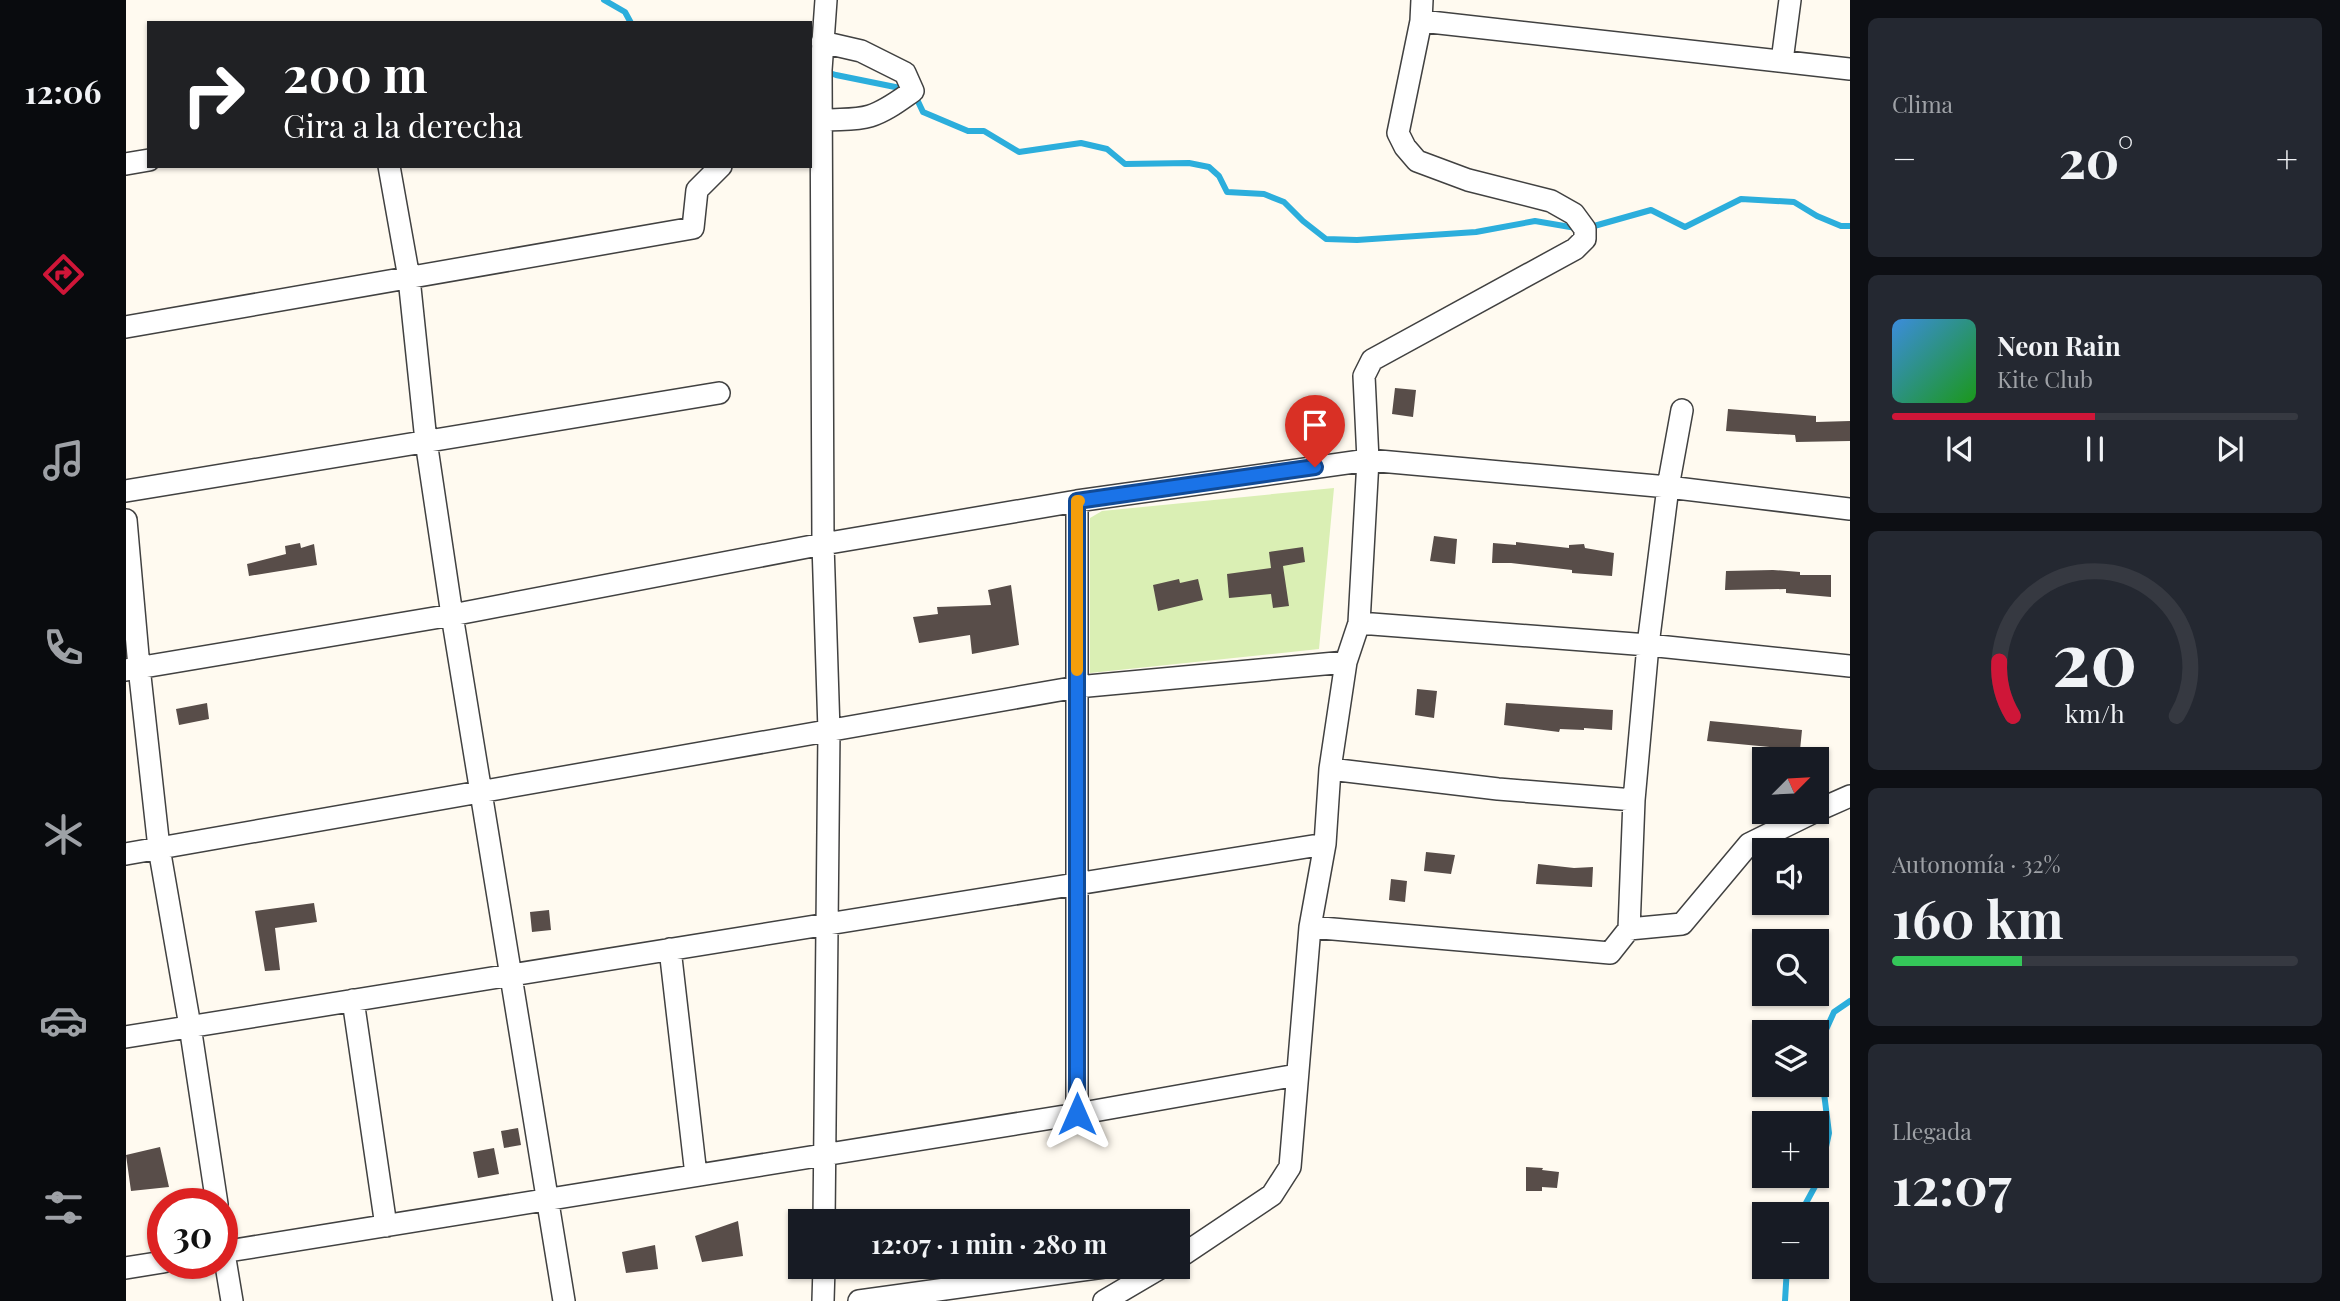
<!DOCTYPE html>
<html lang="es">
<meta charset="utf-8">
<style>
:root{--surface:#171b24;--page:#242831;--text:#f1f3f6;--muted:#9ea1a6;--line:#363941;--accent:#cf1638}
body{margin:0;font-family:"Playfair Display",serif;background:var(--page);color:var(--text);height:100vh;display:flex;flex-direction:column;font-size:26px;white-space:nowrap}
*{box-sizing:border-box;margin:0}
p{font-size:23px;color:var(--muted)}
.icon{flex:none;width:38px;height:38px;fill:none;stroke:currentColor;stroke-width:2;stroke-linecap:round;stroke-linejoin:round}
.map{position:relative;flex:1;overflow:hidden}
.drawer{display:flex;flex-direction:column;gap:18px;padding:18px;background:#0d0f14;width:490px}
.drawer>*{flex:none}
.hud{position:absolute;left:21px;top:21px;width:665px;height:147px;border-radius:0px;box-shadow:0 2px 5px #0004;background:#202124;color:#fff;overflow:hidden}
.needle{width:46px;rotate:66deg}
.tools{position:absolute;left:1626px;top:747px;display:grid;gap:14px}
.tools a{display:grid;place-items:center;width:77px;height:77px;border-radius:0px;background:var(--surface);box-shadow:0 2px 5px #0004;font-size:35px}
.speed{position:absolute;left:21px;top:1188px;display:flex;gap:14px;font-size:35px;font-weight:700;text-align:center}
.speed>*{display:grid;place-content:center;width:91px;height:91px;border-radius:50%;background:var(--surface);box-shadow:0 2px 5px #0004;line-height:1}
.speed .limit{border:10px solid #d22;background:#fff;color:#111}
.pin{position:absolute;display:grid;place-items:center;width:60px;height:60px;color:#fff;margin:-72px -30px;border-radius:50% 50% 50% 0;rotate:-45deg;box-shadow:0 0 7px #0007}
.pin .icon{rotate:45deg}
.me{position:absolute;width:77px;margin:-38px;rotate:0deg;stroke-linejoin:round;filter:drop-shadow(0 0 5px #0008)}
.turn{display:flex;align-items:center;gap:24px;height:147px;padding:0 21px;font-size:32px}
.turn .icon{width:91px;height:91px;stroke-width:2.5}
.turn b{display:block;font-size:49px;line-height:60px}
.big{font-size:52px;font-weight:700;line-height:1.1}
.drawer .tile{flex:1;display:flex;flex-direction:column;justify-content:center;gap:10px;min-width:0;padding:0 24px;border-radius:10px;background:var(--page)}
.drawer .dial{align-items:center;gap:0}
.dial svg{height:182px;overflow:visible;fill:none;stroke:var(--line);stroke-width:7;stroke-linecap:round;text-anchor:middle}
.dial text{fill:var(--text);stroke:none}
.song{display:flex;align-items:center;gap:21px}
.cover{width:84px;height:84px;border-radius:10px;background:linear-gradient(135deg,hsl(210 70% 55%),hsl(120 70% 35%))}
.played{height:7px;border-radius:4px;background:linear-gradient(90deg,var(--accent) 50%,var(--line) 50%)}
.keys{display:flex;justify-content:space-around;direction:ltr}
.heat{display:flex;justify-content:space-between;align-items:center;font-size:38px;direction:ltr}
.charge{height:10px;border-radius:5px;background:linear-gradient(90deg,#34c759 32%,var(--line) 0)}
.trip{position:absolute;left:662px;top:1209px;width:402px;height:70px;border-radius:0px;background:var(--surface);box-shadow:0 2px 5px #0004;font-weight:700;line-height:70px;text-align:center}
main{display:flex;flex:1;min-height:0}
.dock{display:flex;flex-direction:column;width:126px;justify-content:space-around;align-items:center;background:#090b0e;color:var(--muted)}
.dock .icon{width:49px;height:49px}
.dock .active{color:var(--accent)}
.dock b{font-size:32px;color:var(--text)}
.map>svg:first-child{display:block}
.green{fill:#daefb4}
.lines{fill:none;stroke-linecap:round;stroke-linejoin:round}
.stream{stroke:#2caedc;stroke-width:6}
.building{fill:#584d49}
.minor-casing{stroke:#414141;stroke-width:24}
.minor{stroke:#fff;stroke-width:21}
.route-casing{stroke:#114b97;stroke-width:18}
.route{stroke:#1a73e8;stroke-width:12}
.slow{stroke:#f59e0b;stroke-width:12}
</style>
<main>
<nav class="dock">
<b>12:06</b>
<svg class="icon active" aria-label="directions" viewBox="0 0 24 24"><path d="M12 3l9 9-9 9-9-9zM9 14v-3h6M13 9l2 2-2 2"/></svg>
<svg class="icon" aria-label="music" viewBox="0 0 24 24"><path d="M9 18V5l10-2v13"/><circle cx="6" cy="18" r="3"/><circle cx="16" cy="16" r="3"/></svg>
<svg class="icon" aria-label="phone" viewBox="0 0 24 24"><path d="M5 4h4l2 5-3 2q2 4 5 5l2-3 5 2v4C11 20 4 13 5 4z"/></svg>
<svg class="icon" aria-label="climate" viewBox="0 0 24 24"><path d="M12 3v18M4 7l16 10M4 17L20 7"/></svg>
<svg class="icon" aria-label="car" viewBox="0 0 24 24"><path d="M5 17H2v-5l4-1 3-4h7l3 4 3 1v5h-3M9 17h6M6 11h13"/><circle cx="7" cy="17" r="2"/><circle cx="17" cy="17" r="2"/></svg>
<svg class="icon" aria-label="filters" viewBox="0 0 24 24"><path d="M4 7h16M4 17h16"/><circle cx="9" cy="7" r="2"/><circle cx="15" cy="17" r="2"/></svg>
</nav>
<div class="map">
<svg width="1724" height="1301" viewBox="0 0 1724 1301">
<rect width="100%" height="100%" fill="#fffaf0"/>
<path class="green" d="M1208,488L1193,649L964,673V518L976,511Z"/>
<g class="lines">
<path class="stream" d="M478,0L499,12L505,23
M684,67L710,75L779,89
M788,93L797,112L842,131H858L893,152L955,143L981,149L999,164L1063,163L1083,167L1093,176L1101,192L1138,194L1158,202L1177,221L1200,239L1231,240L1350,232L1409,221L1450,228
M1461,228L1525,210L1559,227L1615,199L1668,202L1691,216L1715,226H1724
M1674,1214L1693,1179L1703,1133L1694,1061L1698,1034L1708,1012L1724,1001
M1659,1301L1661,1267"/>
</g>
<path class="building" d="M1269,388L1290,390L1287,417L1266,414Z
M1602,409L1690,416V422L1724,421V441L1670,442L1669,435L1600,431Z
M1308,536L1331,539L1329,564L1304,561Z
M1390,542L1443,548V545L1458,544L1459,548L1488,553L1486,576L1446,573V570L1385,563H1366L1367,543L1390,545Z
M174,543L175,548L188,544L191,565L123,576L121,564L160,554L159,546Z
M1177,547L1179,562L1157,566L1163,606L1147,608L1145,594L1103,598L1101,574L1145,568L1143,552Z
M1647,570L1674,572V575H1705V597L1660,593V589L1599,590L1600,571Z
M1053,579L1054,583L1072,579L1077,600L1032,611L1027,585Z
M885,585L893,645L846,654L844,635L793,643L787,617L812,614L811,607L865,605L862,590Z
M1291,689L1311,691L1308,718L1289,715Z
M81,703L83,719L53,725L50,709Z
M1380,703L1487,710L1486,730L1458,728V730L1434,729L1433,732L1378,725Z
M1584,721L1676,730L1674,750L1581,741Z
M1300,852L1329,855L1325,874L1298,871Z
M1412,864L1448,868L1467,867L1466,887L1410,884Z
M1265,879L1281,881L1279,902L1263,900Z
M188,903L191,922L149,928L154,970L139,971L129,911Z
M423,910L425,930L406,932L404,912Z
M392,1128L395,1145L378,1148L375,1131Z
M34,1147L43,1187L5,1191L0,1155Z
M368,1148L373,1174L352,1178L347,1152Z
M1400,1167L1417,1168L1416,1170L1433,1172L1431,1188L1416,1187V1191H1400Z
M612,1221L617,1256L576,1262L569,1236Z
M529,1245L532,1269L500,1273L496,1252Z"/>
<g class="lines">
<g class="minor-casing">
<path id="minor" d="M1295,21L1724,69
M1656,61L1664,0
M684,123C704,117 725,122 744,116C760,111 774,100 787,91L779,73L735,51L696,42
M0,164L23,160
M263,166L283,278L300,441L326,615L438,1301
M0,327L567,228L571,190L595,166
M0,491L593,393
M951,501V1114
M0,520L13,667L33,848L64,1026L91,1204
M1233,623L1522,645L1724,666
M0,670L326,615L697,544L951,501L1242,460L1542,487L1724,509
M1204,769L1372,789L1508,800
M1690,811L1724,796
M0,854L951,687L1220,662
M1184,927L1484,953L1503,929L1508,800L1522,645L1542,487L1556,410
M1503,929L1556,924L1623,844L1688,812
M544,949L570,1175
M227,1000L260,1226
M0,1037L1199,844
M698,1222L703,731L697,544L695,70L700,0
M96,1241L106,1301
M96,1252L951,1114L1171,1075
M1052,1258L1146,1195L1164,1167L1184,927L1199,844L1204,769L1220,662L1233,623L1242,460L1238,376L1246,360L1449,249L1459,239V229L1448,214L1425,201L1342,180L1291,161L1279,147L1272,133L1295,21L1296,0
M0,1268L37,1262
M697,1301L698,1267
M733,1301L978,1267
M978,1301L1036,1267"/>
</g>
<use href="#minor" class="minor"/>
</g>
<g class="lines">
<g class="route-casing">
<path id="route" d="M951,1114V501L1189,467"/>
</g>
<use href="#route" class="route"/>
<path class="slow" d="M951,670V501H953"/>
</g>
</svg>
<div class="tools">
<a><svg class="needle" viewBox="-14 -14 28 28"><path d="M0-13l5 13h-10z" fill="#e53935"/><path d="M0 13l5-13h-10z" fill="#9ea1a6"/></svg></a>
<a><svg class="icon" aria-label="sound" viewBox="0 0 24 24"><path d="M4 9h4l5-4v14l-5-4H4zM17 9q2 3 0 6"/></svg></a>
<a><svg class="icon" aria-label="search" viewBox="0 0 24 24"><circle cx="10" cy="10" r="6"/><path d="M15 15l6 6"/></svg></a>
<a><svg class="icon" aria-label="layers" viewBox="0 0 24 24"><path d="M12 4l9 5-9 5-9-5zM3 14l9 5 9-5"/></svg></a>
<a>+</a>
<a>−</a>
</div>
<div class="speed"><div class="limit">30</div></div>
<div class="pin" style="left:1189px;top:467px;background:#d93025"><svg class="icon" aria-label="arrive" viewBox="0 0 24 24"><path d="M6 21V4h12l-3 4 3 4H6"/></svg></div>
<svg class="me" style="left:951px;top:1114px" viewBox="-20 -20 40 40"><path d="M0-17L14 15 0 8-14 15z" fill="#1a73e8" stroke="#fff" stroke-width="4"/></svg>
<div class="trip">12:07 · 1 min · 280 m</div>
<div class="hud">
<div class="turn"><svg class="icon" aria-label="right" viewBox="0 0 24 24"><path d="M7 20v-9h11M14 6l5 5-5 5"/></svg><div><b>200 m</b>Gira a la derecha</div></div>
</div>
</div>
<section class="drawer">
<div class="tile"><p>Clima</p>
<div class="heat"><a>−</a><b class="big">20°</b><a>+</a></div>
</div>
<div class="tile">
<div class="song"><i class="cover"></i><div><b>Neon Rain</b><p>Kite Club</p></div></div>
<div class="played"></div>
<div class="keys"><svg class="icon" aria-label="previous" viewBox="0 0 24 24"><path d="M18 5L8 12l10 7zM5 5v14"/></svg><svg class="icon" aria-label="pause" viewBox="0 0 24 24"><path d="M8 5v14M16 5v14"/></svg><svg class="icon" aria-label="next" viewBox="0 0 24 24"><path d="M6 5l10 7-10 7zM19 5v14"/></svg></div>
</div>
<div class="tile dial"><svg viewBox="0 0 100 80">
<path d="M14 69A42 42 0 1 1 86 69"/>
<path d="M14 69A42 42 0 0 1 8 45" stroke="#cf1638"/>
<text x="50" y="56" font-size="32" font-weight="700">20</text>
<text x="50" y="72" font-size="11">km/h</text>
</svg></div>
<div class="tile"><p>Autonomía · 32%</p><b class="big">160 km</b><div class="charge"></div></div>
<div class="tile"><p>Llegada</p><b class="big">12:07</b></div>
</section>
</main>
